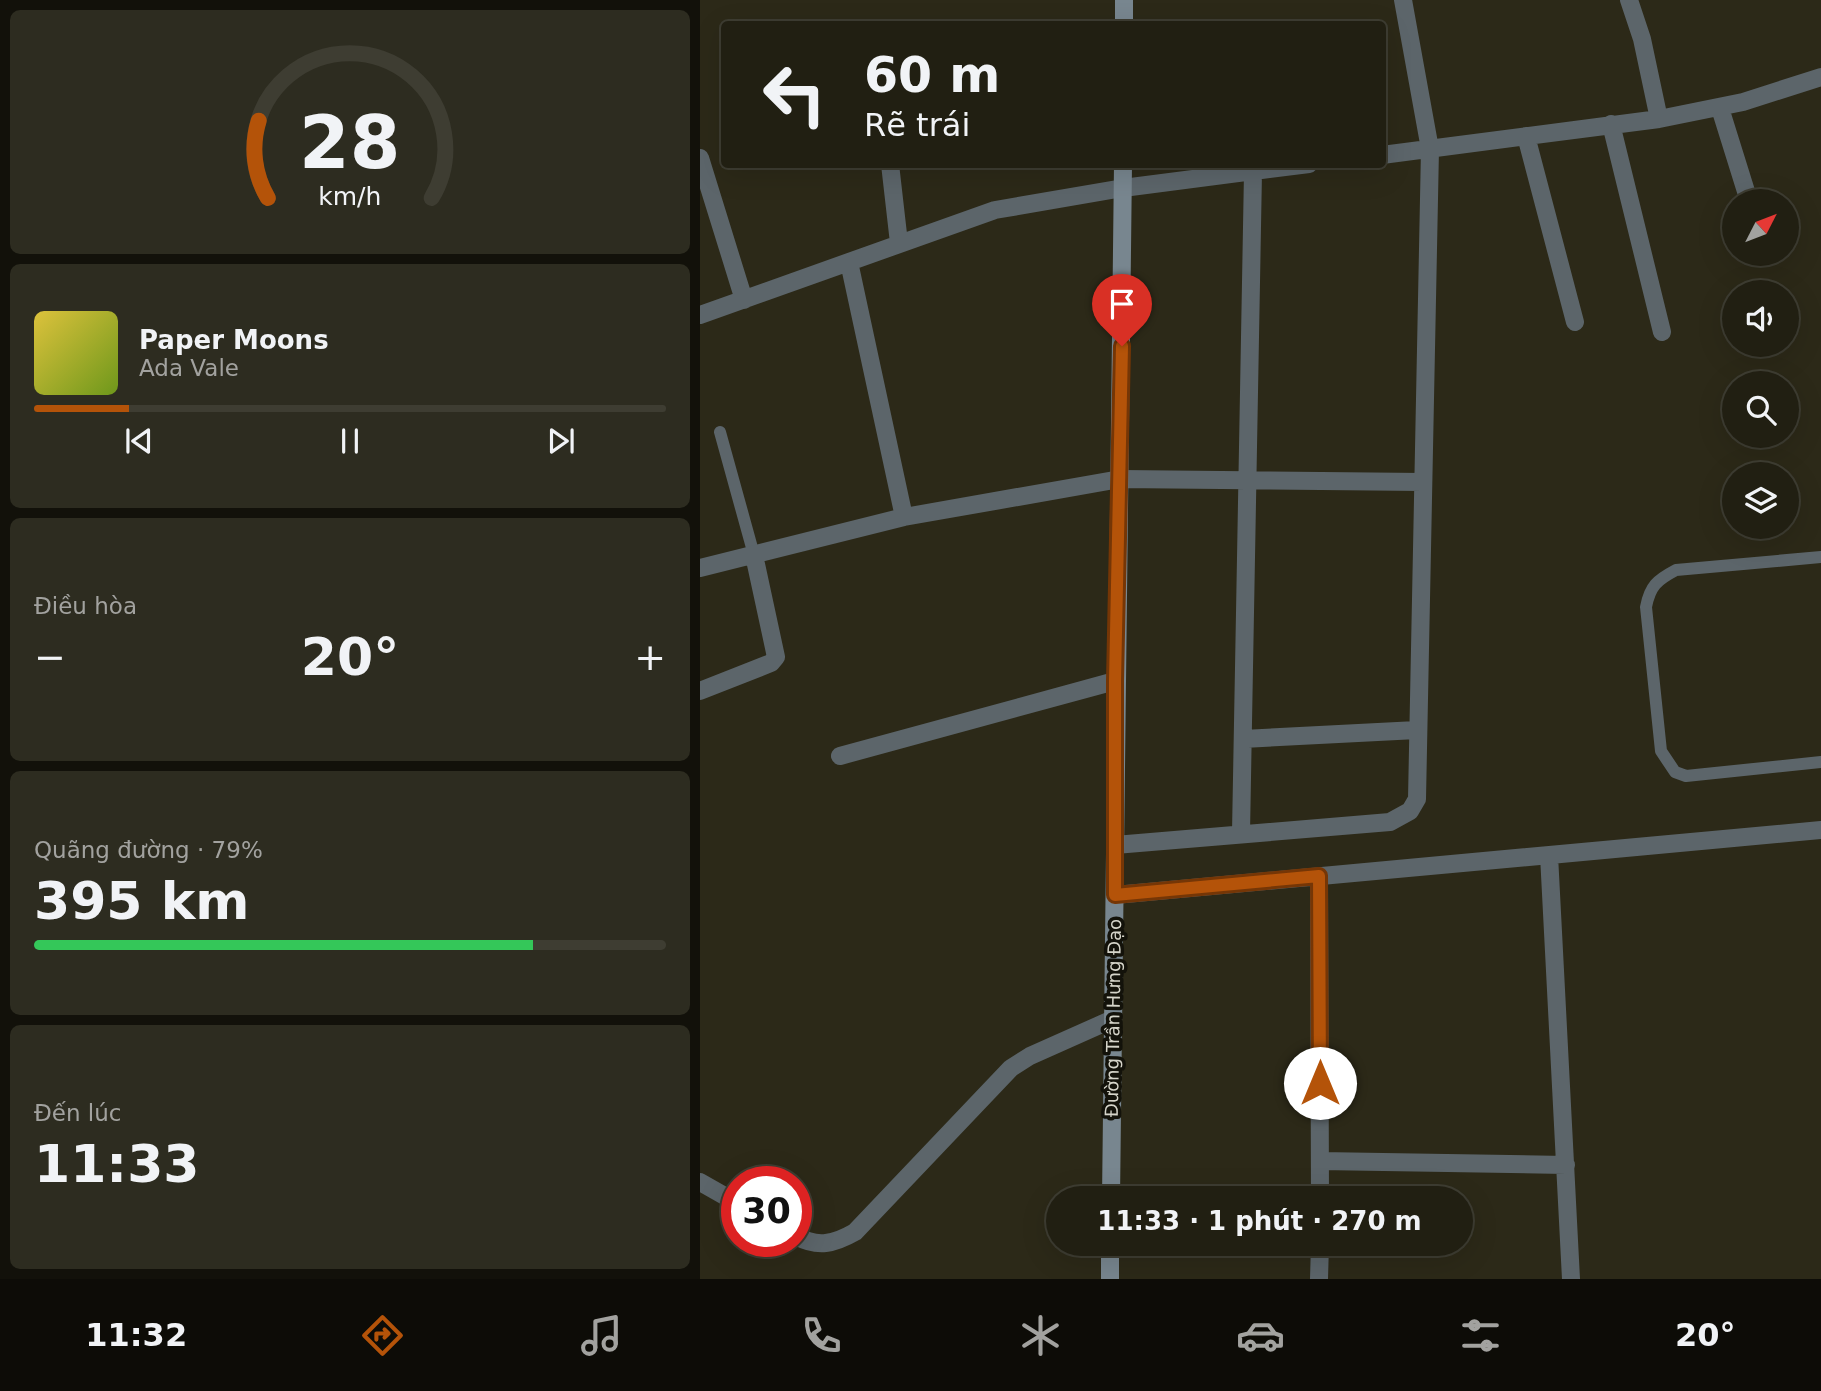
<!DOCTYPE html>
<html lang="vi">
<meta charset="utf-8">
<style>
:root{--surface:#211f12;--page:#2d2c20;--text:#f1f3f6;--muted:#a2a29f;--line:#3e3d32;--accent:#b45309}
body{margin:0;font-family:"DejaVu Sans",sans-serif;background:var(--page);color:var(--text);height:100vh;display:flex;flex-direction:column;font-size:26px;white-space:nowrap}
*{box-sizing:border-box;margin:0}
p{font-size:23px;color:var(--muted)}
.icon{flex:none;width:38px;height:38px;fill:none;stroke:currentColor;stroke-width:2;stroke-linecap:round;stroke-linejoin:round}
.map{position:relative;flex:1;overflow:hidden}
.drawer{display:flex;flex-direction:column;gap:10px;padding:10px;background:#12110a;width:700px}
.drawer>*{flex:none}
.guide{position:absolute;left:21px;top:21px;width:665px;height:147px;border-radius:7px;box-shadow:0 7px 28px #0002,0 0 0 2px var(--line);background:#211f12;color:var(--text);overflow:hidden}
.needle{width:46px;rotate:48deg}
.buttons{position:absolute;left:1022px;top:189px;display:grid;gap:14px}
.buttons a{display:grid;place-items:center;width:77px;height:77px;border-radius:50%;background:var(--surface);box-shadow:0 7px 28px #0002,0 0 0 2px var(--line);font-size:35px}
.speed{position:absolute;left:21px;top:1166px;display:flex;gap:14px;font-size:35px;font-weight:700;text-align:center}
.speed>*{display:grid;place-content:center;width:91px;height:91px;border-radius:50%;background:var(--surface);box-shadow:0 7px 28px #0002,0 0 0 2px var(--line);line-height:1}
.speed .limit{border:10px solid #d22;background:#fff;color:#111}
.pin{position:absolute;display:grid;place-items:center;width:60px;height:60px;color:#fff;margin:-72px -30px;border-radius:50% 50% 50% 0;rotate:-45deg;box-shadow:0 0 7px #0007}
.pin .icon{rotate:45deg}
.me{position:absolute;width:77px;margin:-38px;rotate:0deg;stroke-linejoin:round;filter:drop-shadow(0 0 5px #0008)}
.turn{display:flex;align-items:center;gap:24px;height:147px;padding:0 28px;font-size:32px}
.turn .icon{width:91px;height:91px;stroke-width:2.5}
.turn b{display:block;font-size:49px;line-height:60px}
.big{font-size:52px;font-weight:800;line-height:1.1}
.drawer .widget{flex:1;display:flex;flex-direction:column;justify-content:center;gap:10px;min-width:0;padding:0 24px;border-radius:10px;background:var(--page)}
.drawer .dial{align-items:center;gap:0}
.dial svg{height:182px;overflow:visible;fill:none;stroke:var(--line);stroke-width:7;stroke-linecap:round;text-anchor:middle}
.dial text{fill:var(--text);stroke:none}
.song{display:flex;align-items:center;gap:21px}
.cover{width:84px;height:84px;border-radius:10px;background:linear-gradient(135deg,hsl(50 70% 55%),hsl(80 70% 35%))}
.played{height:7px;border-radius:4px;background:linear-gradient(90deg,var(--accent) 15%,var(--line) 15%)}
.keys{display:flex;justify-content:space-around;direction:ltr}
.heat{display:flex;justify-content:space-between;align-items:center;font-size:38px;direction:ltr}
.charge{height:10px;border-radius:5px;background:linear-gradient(90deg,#34c759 79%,var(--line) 0)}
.trip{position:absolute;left:346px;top:1186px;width:427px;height:70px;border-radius:35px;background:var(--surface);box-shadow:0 7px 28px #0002,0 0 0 2px var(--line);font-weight:800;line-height:70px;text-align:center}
.tab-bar{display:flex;height:112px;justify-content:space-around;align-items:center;background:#0d0c07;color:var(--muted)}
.tab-bar .icon{width:49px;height:49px}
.tab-bar .on{color:var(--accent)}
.tab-bar b{font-size:32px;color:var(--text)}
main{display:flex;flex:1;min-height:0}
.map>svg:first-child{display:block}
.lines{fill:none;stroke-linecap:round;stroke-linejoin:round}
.service{stroke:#5c656a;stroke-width:12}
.minor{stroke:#5c656a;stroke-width:18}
.secondary{stroke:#78868f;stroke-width:18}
.route-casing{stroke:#753606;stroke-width:18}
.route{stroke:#b45309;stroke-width:12}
.labels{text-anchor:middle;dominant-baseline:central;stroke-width:7;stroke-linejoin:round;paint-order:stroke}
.street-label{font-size:18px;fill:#d6d5ca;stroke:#13120a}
</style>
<main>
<section class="drawer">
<div class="widget dial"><svg viewBox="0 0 100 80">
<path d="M14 69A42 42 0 1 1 86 69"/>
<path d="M14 69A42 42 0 0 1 10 35" stroke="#b45309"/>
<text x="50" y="56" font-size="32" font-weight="700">28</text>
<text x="50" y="72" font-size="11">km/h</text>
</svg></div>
<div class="widget">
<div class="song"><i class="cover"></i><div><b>Paper Moons</b><p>Ada Vale</p></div></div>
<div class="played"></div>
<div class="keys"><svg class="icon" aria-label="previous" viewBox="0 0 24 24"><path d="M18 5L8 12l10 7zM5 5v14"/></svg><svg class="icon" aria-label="pause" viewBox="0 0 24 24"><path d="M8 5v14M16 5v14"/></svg><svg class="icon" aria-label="next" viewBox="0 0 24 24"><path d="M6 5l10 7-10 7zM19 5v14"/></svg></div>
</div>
<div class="widget"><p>Điều hòa</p>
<div class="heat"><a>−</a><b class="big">20°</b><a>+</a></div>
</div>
<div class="widget"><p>Quãng đường · 79%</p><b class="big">395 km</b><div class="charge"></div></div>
<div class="widget"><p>Đến lúc</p><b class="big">11:33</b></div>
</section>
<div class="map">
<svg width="1121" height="1279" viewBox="0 0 1121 1279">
<rect width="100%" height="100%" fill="#2c2918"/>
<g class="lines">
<path class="service" d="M20,432L54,555
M1121,557L976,570C957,580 950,586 946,607L961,751L975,772L986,776L1121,762"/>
<path class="minor" d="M929,0L942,39L959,119
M1020,108L1049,201
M911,124L962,332
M826,136L875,322
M682,155L959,119L1043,102L1121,77
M0,158L44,300
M190,164L199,243
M149,262L204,517
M0,315L295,210L423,188L609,164
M0,568L204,517L420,479L723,482
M0,691L71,663L76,657L54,555
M543,739L717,730
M140,756L415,681
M541,833L553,172
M415,845L690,822L710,811L717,799L730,149L703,0
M849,855L871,1279
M619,876L620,1199
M415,895L1121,830
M620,1161L866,1165
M0,1182L37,1203
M96,1236C118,1248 134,1244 155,1232L311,1068L330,1056L413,1019
M619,1279L620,1244"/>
<path class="secondary" d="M424,24V0
M411,1199L423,164
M410,1279V1244"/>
</g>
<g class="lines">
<g class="route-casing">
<path id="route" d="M422,346L415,681V895L619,876L620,1083"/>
</g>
<use href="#route" class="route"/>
</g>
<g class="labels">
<g class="street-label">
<text transform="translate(413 1018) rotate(-89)">Đường Trần Hưng Đạo</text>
</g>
</g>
</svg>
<div class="buttons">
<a><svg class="needle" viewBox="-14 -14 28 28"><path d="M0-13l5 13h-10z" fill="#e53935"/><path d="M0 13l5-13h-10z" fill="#a2a29f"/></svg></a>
<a><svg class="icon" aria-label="sound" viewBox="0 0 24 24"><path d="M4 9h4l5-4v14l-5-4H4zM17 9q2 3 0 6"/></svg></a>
<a><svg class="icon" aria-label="search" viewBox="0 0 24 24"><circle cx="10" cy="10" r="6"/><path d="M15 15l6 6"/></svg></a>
<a><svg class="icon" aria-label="layers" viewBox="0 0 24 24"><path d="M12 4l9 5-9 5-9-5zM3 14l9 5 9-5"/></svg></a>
</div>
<div class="speed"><div class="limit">30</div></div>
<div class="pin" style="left:422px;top:346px;background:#d93025"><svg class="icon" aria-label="arrive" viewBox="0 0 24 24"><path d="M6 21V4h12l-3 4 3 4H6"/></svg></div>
<svg class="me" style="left:620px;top:1083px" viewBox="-20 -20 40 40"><circle r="19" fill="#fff"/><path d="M0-13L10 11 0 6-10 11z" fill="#b45309"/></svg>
<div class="trip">11:33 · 1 phút · 270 m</div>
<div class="guide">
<div class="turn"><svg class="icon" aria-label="left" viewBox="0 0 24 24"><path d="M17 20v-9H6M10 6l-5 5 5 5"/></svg><div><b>60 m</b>Rẽ trái</div></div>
</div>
</div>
</main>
<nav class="tab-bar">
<b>11:32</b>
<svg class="icon on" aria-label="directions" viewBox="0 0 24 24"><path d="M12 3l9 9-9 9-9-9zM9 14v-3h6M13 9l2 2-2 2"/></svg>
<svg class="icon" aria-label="music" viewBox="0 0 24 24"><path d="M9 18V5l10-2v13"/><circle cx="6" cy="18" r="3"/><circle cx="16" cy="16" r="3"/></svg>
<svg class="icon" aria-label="phone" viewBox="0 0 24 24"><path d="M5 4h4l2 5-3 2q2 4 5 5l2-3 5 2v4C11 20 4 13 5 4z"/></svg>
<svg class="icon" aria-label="climate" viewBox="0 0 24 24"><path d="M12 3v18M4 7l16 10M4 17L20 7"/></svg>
<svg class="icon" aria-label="car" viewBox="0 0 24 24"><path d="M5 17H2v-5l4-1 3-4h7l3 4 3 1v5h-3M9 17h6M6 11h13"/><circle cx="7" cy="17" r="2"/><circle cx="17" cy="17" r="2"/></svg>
<svg class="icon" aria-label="filters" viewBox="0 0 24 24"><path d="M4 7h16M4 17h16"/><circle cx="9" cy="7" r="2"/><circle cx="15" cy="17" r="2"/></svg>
<b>20°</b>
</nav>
